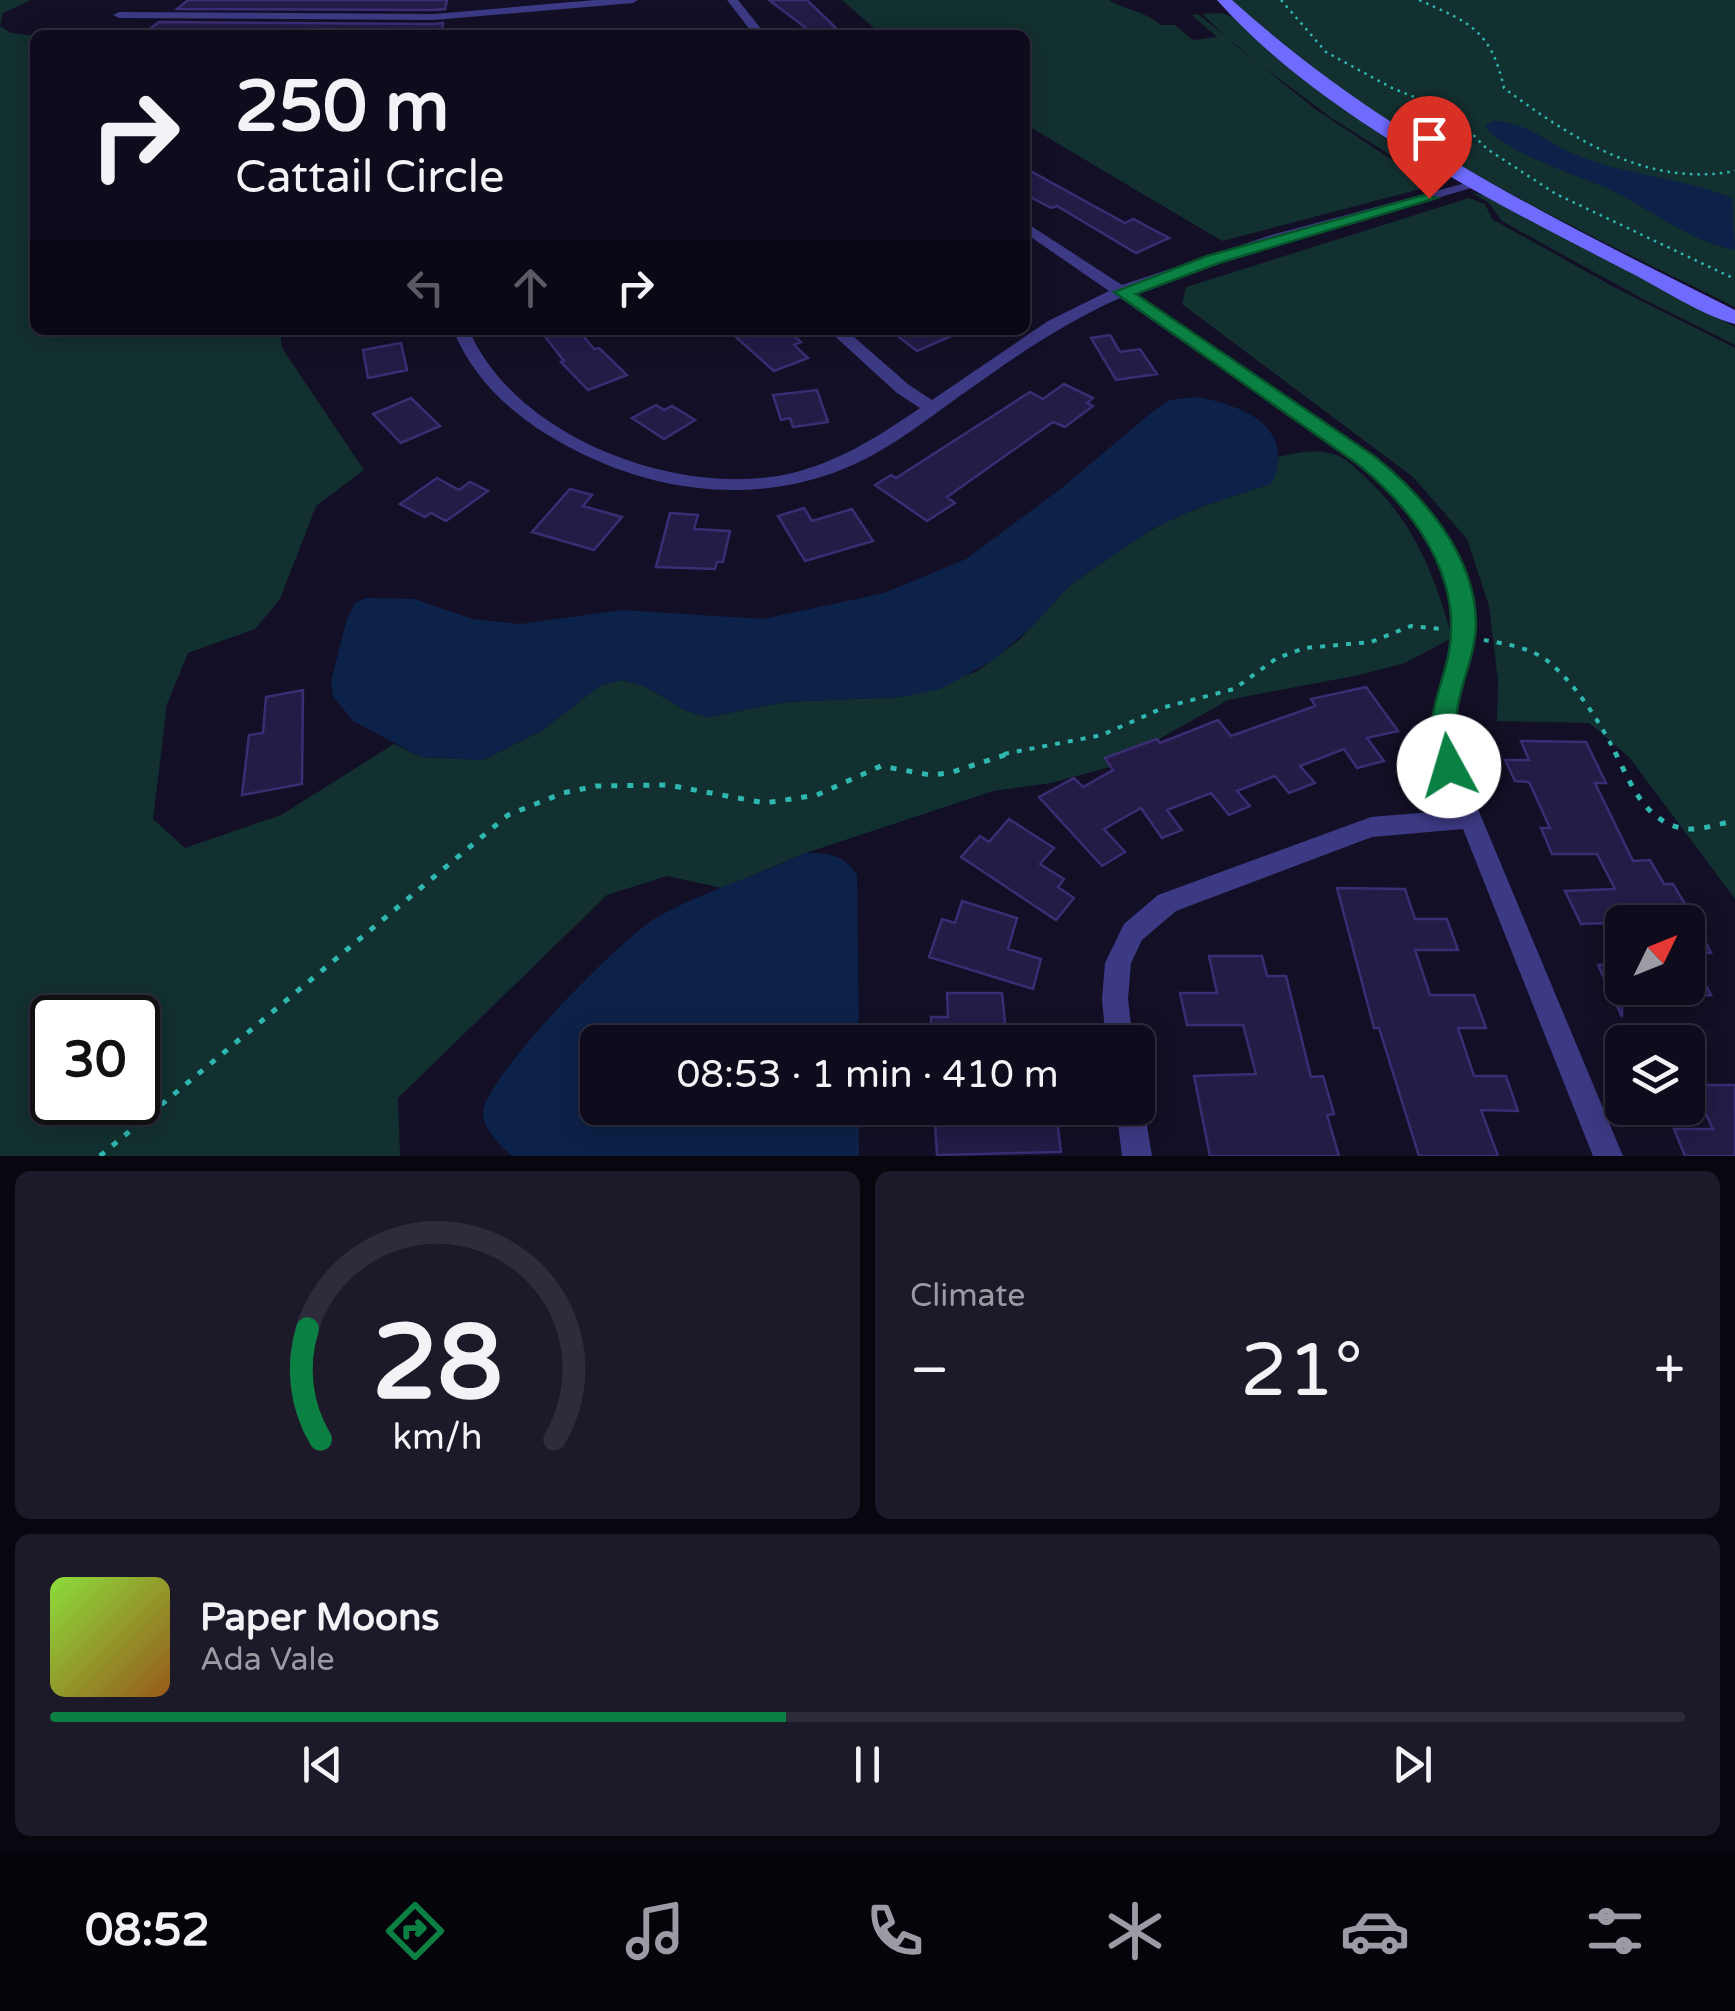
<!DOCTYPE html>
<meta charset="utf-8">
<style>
:root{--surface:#0e0b1c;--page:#1c1929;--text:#f1f3f6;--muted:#9b9ba3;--line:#2e2b3b;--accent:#0b8043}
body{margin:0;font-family:"Varela Round",sans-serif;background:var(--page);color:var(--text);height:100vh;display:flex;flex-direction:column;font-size:38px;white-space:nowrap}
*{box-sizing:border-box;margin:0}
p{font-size:32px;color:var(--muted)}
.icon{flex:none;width:55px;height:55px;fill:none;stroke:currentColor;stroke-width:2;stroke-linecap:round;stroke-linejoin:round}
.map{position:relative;height:1156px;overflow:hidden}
.panel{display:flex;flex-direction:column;gap:15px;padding:15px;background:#08060f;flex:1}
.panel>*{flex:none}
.guide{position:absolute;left:30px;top:30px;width:1000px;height:305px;border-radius:15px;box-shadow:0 5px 25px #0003,0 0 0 2px var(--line);background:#0e0b1c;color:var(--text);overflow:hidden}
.needle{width:65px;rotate:47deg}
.tools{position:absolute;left:1605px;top:905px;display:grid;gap:20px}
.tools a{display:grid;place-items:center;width:100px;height:100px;border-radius:15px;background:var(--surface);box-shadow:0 5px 25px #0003,0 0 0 2px var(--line);font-size:50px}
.speed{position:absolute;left:30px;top:995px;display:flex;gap:20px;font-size:50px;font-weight:700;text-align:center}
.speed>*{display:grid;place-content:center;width:130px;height:130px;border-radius:50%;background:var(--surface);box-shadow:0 5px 25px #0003,0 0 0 2px var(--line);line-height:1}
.speed .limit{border:5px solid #111;border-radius:15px;background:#fff;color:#111}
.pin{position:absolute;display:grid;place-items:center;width:85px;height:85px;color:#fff;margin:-102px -42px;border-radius:50% 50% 50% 0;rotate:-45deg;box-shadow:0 0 10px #0007}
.pin .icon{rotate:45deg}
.me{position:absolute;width:110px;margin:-55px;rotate:354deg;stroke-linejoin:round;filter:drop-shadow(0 0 8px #0008)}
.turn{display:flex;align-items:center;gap:35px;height:210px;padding:0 40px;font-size:45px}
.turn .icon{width:130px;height:130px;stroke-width:2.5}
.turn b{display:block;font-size:70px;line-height:85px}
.lanes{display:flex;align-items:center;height:95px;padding:0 40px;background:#0003;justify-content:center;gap:50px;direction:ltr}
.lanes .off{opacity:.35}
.big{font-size:75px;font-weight:600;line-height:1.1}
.panel .tile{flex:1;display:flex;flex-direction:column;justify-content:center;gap:15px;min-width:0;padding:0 35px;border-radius:15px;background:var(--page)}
.panel .dial{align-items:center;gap:0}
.dial svg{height:260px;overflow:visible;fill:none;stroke:var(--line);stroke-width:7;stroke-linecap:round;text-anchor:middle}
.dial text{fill:var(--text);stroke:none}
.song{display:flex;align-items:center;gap:30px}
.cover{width:120px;height:120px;border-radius:15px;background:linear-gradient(135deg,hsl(90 70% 55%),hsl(30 70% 35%))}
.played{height:10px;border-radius:5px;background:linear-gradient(90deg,var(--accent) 45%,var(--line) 45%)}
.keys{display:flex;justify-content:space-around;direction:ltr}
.heat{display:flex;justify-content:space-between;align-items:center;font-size:55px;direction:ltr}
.panel .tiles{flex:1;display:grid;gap:15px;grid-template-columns:1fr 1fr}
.tile:last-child{grid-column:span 2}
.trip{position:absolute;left:580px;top:1025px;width:575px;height:100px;border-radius:15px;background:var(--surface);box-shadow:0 5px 25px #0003,0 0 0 2px var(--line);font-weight:600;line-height:100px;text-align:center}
.tabs{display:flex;height:160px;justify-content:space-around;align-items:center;background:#06040b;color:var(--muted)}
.tabs .icon{width:70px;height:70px}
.tabs .current{color:var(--accent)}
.tabs b{font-size:45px;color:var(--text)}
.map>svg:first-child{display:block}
.green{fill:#12302f;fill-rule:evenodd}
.water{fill:#0c2248}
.building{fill:#241b47;stroke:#3b2d73;stroke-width:2.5}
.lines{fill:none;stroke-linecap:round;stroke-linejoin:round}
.path-far2{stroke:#2fb8b0;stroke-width:2.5;stroke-dasharray:2.5 5;stroke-linecap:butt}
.path-far1{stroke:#2fb8b0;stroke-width:4;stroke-dasharray:5 8;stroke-linecap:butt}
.path{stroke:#2fb8b0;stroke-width:5;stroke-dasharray:6 10;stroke-linecap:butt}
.street{fill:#3d3a85;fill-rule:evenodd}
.secondary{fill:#6f6bff;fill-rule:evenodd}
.route{fill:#0b8043;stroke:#07532c;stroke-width:2.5}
</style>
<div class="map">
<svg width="1735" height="1156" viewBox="0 0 1735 1156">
<rect width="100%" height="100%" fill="#130f26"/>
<path class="green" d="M0,0H31L3,13L0,26L11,33L35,36V330H280L282,348L364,470L316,506L280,599L255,629L188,653L167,704L153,819L185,848L281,815L394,744L421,757L483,760L541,731L601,685L623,680L644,686L687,711L708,717L785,702L902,697L976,672L1020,639L1069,586L1138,538L1172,518L1213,503L1278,466V457C1297,452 1320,448 1339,456C1348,460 1357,470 1364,476C1413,520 1435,575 1452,638L1405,663L1359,675L1228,700L1110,767L1051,783L993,791L806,853L722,888L667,876L607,895L398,1098L400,1156H0ZM52,1018H138V1102H52Z
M842,0H1109C1127,11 1146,11 1161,25H1175L1193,40L1217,37L1192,15L1198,14L1315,109L1397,163L1447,182L1222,241L1025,124V35H882Z
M1232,0H1735V307C1564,222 1370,134 1232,0Z
M1222,13L1237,19L1365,124L1448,179L1403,163L1330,117L1236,46L1202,14Z
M1472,193L1488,196L1735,327V345L1641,298L1502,221L1489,203Z
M1469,198L1485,204L1492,219L1614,287L1735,348V899L1629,757L1589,723L1497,721L1498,681L1489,606L1467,539L1413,477L1182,304L1186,287Z"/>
<path class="water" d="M1493,121C1521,121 1542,138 1565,150C1616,175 1679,176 1732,198L1735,250C1688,241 1651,209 1609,189C1577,175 1505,153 1485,126Z
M1196,397C1227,402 1275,416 1278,453C1278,465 1278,474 1271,484L1195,509L1152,529L1069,586L1033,626L993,660L941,689L902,697L785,702L708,717L687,711L644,686L623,680L601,685L541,731L483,760L421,757L353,721L333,696L331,681L347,619L355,603L366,598L415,599L472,619L520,624L622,610L763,619L884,593L966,559L1063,487L1152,412L1169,400Z
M805,853C830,853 843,854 857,875L859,1042H598V1108H859V1156H512C500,1145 483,1129 483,1113C485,1076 624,935 659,916C705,891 757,876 805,853Z"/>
<path class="building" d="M188,0H447L445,9L434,10L177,9Z
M769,0H807L839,31L815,35Z
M159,22L434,24L443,23L441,35H142Z
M1025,168L1125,223L1133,219L1169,238L1136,253L1057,206L1051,208L1025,194Z
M540,330H578L594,349L599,348L627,375L588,390L561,362L564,361Z
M728,330H787L801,342L794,345L808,358L774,371Z
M890,330H965L917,351Z
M1110,335L1120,352L1140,349L1157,374L1116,380L1091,338Z
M401,343L407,370L368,378L363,350Z
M1064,384L1093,398L1087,403L1093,406L1065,427L1053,422L947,497L955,503L927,521L875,485L891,475L896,478L1030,392L1043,399Z
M817,390L828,422L793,427L790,418L781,420L773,395Z
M411,398L440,426L401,443L373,414Z
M656,405L664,410L672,406L695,420L664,439L632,418Z
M437,478L459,490L470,482L488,491L446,521L431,513L425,517L400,504Z
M570,489L592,495L583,506L622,517L594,550L532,532Z
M804,508L812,521L852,509L873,541L805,561L778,516Z
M670,513L698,515L694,529L730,531L723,562H717L715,569L656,567Z
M1366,687L1398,731L1367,738L1384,761L1357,768L1344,749L1300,766L1315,783L1289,793L1275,776L1237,791L1250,806L1229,815L1211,793L1167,810L1182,830L1162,838L1141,808L1104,829L1125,852L1102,866L1039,797L1074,778L1083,787L1113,770L1105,758L1157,739L1160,743L1218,720L1231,736L1315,706L1311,699Z
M303,690L302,784L242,795L249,735L263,733L266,697Z
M1521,741L1586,742L1606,783H1595L1633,861L1650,860L1664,884H1673L1694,919L1711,953H1689L1711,995L1688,996V919L1622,922V953L1608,923L1581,924L1565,891L1615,889L1597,854H1552L1541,828H1550L1529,782L1515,781L1505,760H1529Z
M1009,819L1054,848L1040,864L1064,879L1058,887L1074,898L1056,920L961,857L980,836L989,842Z
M1337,888L1405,889L1415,919H1447L1458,950H1415L1430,995H1474L1486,1028H1458L1474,1076H1506L1518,1111L1481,1110L1498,1156H1419L1379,1028H1374Z
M962,901L1017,918L1008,949L1041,959L1033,989L929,957L942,919L955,923Z
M1209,956H1262L1267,976H1286L1311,1077L1323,1076L1334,1114L1327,1115L1339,1156H1210L1194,1076L1256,1074L1243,1025H1187L1180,993H1217Z
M1622,964V1017L1598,965Z
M947,993H1002L1007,1042H932L931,1017H948Z
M1692,1085H1735V1156H1685L1674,1129H1713Z
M934,1108L1056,1110L1061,1152L937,1155Z"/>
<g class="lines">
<path class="path-far2" d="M1281,0L1326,52L1392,88L1451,112L1487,149L1556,194L1735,279
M1419,0C1468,22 1491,29 1504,88C1571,138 1648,188 1735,171"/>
<path class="path-far1" d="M1484,640C1506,644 1534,648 1551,664C1577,686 1601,724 1616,754
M1004,754L1102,735L1165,707L1234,689L1277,658L1305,648L1371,642L1411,626L1441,629"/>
<path class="path" d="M1615,752C1631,784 1646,825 1688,829C1702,830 1721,823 1735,821
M100,1156L508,815L563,793L596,786L668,785L765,803L817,795L881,766L930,775L949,773L1014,752"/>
<path class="street" d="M595,0H638L633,3L434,20L119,18L113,15L119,12L434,14Z
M727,0H738L766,35H754Z
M1477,180L1489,183L1231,257L1132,292C1179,324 1225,356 1272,387C1349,440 1455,497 1471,599C1478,642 1461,678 1457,720C1456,736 1458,751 1460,766L1623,1156H1593L1463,829L1372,837L1176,911L1142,940L1131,963L1128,999L1133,1042H1106L1102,999L1105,963L1124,924L1158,895L1371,817L1455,810C1445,784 1434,760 1434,730C1435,684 1459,644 1450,596C1433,500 1336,447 1263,397C1215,364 1167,331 1120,298C1061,324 1010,360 957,398C925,421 892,447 855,464C770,503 672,496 589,457C530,429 479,392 453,330H469C515,437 674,496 783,475C834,465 878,437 920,408L897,393L828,330H846L909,385L932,400L1048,321L1109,291L1025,233V222L1122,285L1271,235Z
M1138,1097L1144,1108L1152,1156H1122L1116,1108H1138Z"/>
<path class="secondary" d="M1217,0H1232C1381,135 1557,221 1735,310V324C1698,314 1660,287 1625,270C1490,200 1319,115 1217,0Z"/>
</g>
<path class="route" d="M1424,195L1437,198L1219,263L1136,294L1374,456C1423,495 1475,555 1476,622C1476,652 1463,677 1458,705C1454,725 1466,758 1458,773L1449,776L1440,773C1418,731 1441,693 1449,652C1462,576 1415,511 1359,465L1114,292L1207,256Z"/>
</svg>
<div class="tools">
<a><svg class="needle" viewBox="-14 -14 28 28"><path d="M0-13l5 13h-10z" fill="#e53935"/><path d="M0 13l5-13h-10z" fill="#9b9ba3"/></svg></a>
<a><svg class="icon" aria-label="layers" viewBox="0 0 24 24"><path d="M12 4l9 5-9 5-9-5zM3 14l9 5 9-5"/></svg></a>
</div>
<div class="speed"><div class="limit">30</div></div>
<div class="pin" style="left:1429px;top:198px;background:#d93025"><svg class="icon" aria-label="arrive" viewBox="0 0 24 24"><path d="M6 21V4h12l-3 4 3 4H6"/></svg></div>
<svg class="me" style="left:1449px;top:766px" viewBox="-20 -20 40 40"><circle r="19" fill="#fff"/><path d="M0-13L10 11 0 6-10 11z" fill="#0b8043"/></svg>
<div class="trip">08:53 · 1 min · 410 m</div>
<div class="guide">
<div class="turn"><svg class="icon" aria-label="right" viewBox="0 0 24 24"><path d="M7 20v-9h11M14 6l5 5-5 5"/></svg><div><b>250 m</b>Cattail Circle</div></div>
<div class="lanes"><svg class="icon off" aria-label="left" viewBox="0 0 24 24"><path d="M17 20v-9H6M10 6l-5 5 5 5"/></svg><svg class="icon off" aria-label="ahead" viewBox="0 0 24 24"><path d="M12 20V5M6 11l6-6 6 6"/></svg><svg class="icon" aria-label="right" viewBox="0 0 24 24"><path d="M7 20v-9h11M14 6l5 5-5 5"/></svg></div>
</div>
</div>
<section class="panel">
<div class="tiles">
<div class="tile dial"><svg viewBox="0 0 100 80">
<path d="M14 69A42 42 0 1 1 86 69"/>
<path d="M14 69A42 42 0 0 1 10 35" stroke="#0b8043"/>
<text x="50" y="56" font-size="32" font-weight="700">28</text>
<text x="50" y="72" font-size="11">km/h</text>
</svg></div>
<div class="tile"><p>Climate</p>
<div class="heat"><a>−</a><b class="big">21°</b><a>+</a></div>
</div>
<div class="tile">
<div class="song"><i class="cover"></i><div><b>Paper Moons</b><p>Ada Vale</p></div></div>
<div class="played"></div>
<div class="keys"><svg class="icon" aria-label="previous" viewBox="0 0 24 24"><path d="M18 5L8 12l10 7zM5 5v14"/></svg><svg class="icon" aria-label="pause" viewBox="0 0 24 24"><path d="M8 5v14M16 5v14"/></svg><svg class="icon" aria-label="next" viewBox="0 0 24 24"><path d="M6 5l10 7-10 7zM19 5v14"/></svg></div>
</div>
</div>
</section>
<nav class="tabs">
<b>08:52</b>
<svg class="icon current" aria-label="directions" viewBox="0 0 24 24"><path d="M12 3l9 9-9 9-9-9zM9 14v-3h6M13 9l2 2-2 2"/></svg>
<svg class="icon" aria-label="music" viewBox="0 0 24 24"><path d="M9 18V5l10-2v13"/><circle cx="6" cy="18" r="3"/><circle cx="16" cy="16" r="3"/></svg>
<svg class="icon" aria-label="phone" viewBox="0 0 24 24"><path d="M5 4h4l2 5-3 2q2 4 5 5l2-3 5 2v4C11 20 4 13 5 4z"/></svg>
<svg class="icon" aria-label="climate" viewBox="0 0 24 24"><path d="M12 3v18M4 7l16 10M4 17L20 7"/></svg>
<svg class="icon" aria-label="car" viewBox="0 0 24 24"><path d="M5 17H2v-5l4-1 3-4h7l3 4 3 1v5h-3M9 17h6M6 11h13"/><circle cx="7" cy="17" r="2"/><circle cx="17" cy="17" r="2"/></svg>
<svg class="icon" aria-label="filters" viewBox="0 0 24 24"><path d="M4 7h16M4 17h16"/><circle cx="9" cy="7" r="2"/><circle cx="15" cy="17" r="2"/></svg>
</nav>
